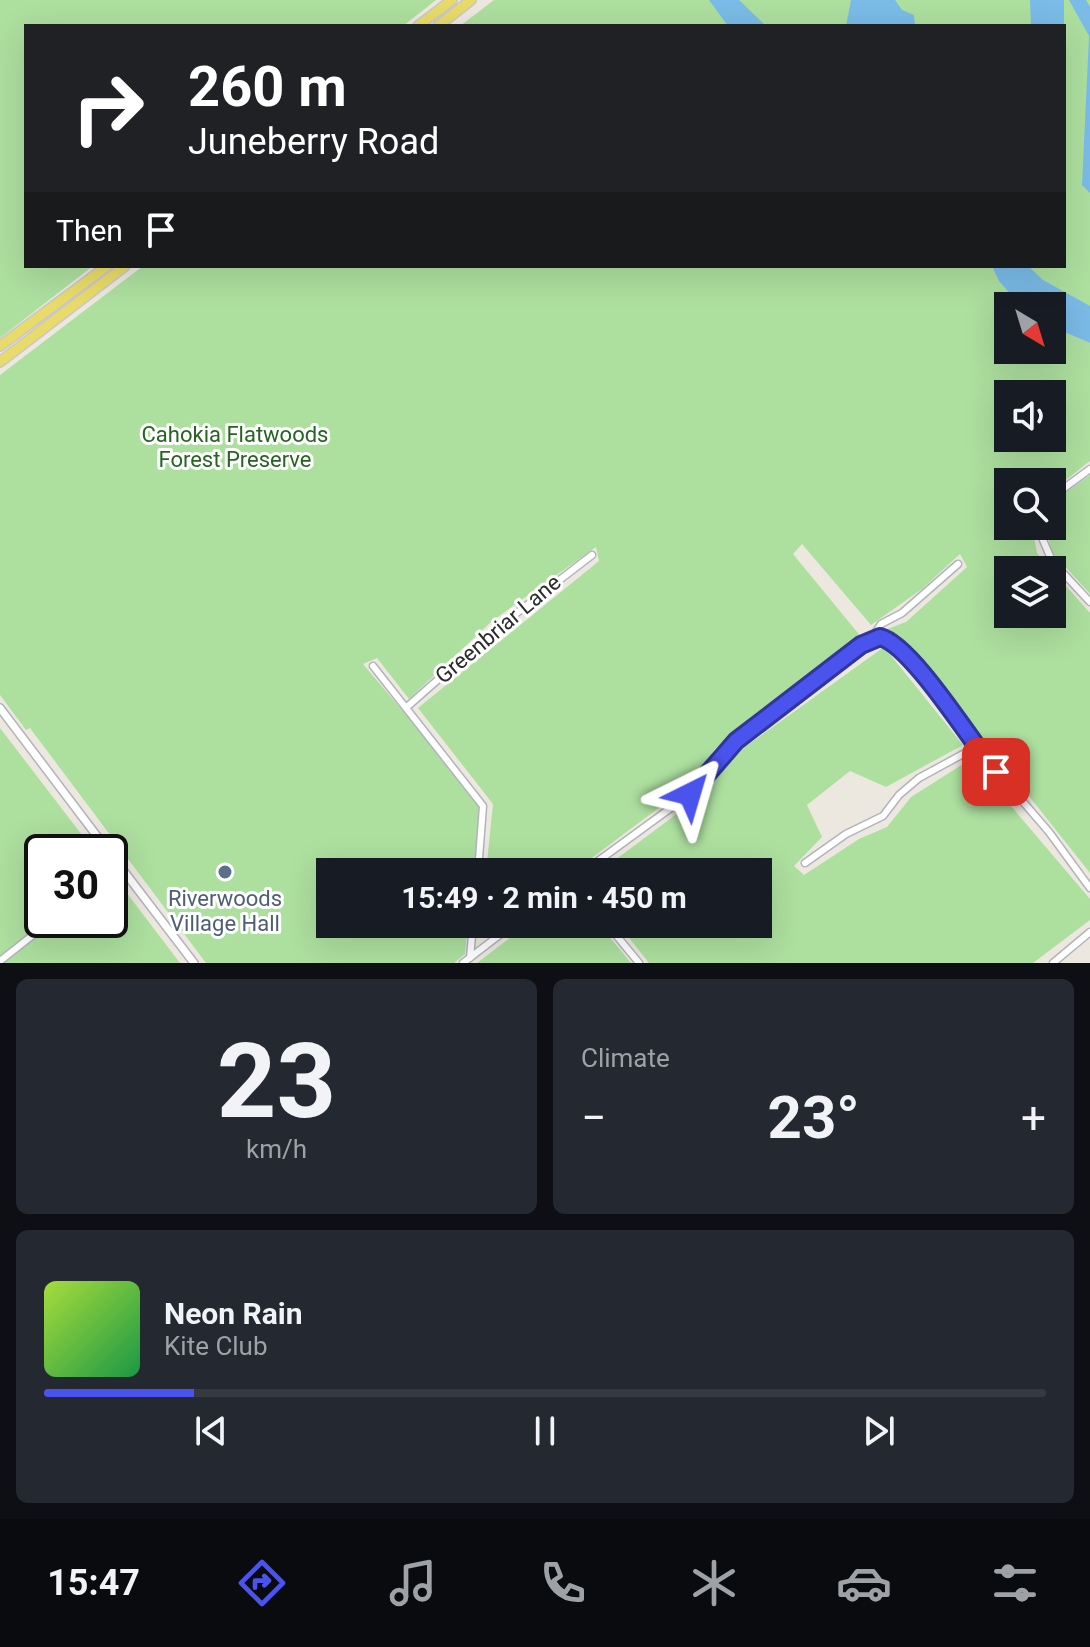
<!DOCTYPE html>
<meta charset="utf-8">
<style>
:root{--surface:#171b24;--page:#242831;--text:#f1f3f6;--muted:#9ea1a6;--line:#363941;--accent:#4a53ee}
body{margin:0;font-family:Roboto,sans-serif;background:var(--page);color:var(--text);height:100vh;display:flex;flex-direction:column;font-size:30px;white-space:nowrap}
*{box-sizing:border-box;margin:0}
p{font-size:26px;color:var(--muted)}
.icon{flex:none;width:44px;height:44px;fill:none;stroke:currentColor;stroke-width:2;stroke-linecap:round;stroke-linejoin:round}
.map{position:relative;height:963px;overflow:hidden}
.details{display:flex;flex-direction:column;gap:16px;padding:16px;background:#0d0f14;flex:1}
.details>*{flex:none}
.hud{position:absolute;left:24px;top:24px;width:1042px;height:244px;border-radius:0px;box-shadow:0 8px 32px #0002;background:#202124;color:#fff;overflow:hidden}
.needle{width:52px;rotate:142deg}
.fabs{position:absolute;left:994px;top:292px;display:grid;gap:16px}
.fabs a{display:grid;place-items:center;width:72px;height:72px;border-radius:0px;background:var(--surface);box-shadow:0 8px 32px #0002;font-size:40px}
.speed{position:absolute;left:24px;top:834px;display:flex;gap:16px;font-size:40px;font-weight:700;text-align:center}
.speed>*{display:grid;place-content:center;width:104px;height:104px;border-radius:50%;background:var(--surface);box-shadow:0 8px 32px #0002;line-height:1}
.speed .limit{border:4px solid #111;border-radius:12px;background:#fff;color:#111}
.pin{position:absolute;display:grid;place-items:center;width:68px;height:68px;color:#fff;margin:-34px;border-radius:16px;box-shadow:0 4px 12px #0006}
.me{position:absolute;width:88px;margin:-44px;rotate:40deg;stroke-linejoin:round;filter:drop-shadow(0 0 6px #0008)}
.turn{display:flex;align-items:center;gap:28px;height:168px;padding:0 32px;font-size:36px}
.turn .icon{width:104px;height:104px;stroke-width:2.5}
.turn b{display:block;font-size:56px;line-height:68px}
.then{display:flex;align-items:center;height:76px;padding:0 32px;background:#0003;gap:16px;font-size:30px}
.big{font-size:60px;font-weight:700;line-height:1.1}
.details .card{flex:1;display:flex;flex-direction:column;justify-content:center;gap:12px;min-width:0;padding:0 28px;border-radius:12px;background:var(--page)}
.details .dial{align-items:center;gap:0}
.dial b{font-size:104px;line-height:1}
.song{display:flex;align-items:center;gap:24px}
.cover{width:96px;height:96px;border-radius:12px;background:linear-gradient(135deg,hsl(80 70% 55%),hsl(140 70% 35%))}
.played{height:8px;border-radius:4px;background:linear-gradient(90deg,var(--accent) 15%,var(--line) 15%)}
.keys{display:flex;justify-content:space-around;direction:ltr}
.heat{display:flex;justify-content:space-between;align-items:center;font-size:44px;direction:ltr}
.details .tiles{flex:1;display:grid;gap:16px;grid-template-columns:1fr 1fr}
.card:last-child{grid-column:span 2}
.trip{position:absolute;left:316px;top:858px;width:456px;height:80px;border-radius:0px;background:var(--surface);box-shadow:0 8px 32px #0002;font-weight:700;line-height:80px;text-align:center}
.tab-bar{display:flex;height:128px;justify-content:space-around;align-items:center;background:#090b0e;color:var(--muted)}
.tab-bar .icon{width:56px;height:56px}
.tab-bar .current{color:var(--accent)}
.tab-bar b{font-size:36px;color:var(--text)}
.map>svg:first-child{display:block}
.green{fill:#addf9f;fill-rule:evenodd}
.water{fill:#7abbe7}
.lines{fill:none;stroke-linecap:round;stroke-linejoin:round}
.minor-casing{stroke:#b2b3be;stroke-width:9}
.tertiary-casing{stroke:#b2b3be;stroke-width:10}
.primary-casing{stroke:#c8c8c8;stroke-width:12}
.minor{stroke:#fff;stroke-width:6}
.tertiary{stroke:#fff;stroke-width:7}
.primary{stroke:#e8db69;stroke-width:9}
.route-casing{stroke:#30369b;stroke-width:20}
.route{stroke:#4a53ee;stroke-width:14}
.service-dot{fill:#5c6f8a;stroke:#fff;stroke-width:3}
.labels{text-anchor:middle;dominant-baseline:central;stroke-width:6;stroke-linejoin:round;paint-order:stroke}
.park-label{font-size:22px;fill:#256520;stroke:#fff}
.street-label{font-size:22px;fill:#2c2c2c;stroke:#fff}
.service-label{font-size:22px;fill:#4e5e75;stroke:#fff}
</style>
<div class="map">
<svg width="1090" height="963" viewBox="0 0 1090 963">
<rect width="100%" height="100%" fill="#ece8df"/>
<path class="green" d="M0,0H436L403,26H26V266H93L0,338Z
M494,0H1090V336L1052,306H1008V350H1052V327L1090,343V461L1052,491V482H1008V526H1032L1037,553L1090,613V873L929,670L885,630L906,622L967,567L960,554L922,589L871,625L802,544L793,554L862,638L716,748L684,789L573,872H486L493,804L418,708L599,561L596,547L492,621L409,699L377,658L363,664L483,806L475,872H330V924H468L465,954L454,963H206L30,728L26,730L0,695V375L143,266H1064V26H460ZM1008,394H1052V438H1008ZM1008,570H1052V614H1008Z
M1090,475V594L1052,552L1045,526H1052L1055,500Z
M884,647L963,745L886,787L850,771L807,805L822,837L794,866L804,875L859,839L887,827L911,797L971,759L1090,899V920L1033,963H649L618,924H758V872H599L698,798L738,752Z
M0,728L95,852H42V920H110V871L180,963H0Z
M528,924H599L631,963H477Z"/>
<path class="water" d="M709,0H739L766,26H728Z
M851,0H895L902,10L914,15L915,26H846Z
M1030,0H1064V31V26H1031Z
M1069,0H1086L1090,7V193L1082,185L1089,36Z
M992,266H1028L1043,280L1090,306V343L1052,327V306H1021L999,281Z"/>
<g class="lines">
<g class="minor-casing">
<path id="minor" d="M1052,497L1090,469
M1037,526L1052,561L1090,602
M872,638H885L929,681L976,747L1049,832L1090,888
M373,666L483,806L478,872
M408,706L492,632L592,555
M805,863L846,834L883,816L899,795L919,778L976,747
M583,872L690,794L736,741L872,638L881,624L902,613L958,564
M110,878L122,869
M607,924L639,963
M470,958L473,924
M0,961L52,920
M463,963L514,924
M1053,963L1090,932"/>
</g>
<g class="tertiary-casing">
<path id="tertiary" d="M0,708L109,852
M110,853L194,963"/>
</g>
<g class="primary-casing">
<path id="primary" d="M418,26L452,0
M438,26L471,0
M0,346L107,266
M0,362L125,266"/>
</g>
<use href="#minor" class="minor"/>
<use href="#tertiary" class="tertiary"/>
<use href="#primary" class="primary"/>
</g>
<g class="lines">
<g class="route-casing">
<path id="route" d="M690,794L736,741L861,645L880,637C912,645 972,743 996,772"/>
</g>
<use href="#route" class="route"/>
</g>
<circle class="service-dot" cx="225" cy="872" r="8"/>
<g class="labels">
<g class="park-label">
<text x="235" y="434">Cahokia Flatwoods<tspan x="235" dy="25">Forest Preserve</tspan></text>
</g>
<g class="street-label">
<text transform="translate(498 629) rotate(-40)">Greenbriar Lane</text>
</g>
<g class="service-label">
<text x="225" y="898">Riverwoods<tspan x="225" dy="25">Village Hall</tspan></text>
</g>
</g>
</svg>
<div class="fabs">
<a><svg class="needle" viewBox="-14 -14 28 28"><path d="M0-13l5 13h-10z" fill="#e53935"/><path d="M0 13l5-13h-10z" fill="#9ea1a6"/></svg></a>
<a><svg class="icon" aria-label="sound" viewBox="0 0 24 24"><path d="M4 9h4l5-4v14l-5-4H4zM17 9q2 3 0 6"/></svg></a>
<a><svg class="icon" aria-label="search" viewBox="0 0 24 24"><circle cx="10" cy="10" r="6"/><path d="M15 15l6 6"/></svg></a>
<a><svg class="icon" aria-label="layers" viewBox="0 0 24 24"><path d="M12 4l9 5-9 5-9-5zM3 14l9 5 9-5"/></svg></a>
</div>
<div class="speed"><div class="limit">30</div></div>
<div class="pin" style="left:996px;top:772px;background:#d93025"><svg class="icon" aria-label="arrive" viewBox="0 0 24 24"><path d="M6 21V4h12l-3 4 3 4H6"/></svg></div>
<svg class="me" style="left:690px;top:794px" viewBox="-20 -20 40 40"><path d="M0-17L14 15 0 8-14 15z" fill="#4a53ee" stroke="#fff" stroke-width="4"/></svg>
<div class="trip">15:49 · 2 min · 450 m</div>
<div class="hud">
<div class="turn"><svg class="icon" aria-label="right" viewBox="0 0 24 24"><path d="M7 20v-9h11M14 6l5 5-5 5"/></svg><div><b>260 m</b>Juneberry Road</div></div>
<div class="then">Then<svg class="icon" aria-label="arrive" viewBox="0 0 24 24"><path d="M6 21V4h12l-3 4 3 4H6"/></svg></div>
</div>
</div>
<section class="details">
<div class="tiles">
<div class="card dial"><b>23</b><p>km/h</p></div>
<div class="card"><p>Climate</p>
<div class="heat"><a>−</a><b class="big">23°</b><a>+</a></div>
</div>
<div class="card">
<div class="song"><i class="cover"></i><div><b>Neon Rain</b><p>Kite Club</p></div></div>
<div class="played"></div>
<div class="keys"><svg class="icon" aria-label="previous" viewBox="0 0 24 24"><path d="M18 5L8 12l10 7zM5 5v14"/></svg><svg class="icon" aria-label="pause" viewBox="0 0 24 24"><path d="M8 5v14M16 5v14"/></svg><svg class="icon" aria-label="next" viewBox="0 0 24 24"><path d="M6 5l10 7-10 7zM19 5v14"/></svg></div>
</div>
</div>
</section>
<nav class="tab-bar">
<b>15:47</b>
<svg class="icon current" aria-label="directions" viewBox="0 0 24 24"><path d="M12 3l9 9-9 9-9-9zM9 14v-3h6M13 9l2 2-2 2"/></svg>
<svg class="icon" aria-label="music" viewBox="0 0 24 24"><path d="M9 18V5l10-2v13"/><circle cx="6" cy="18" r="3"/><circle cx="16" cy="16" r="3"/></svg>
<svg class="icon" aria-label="phone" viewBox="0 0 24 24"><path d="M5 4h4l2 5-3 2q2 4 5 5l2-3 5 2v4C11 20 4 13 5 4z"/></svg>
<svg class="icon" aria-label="climate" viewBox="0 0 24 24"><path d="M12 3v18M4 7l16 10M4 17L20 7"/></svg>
<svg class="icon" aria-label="car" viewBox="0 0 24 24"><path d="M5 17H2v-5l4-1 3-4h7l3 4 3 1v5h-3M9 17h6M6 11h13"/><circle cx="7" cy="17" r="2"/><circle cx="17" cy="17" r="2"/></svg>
<svg class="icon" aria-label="filters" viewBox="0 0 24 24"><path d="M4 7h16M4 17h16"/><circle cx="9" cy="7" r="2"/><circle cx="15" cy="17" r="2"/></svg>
</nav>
